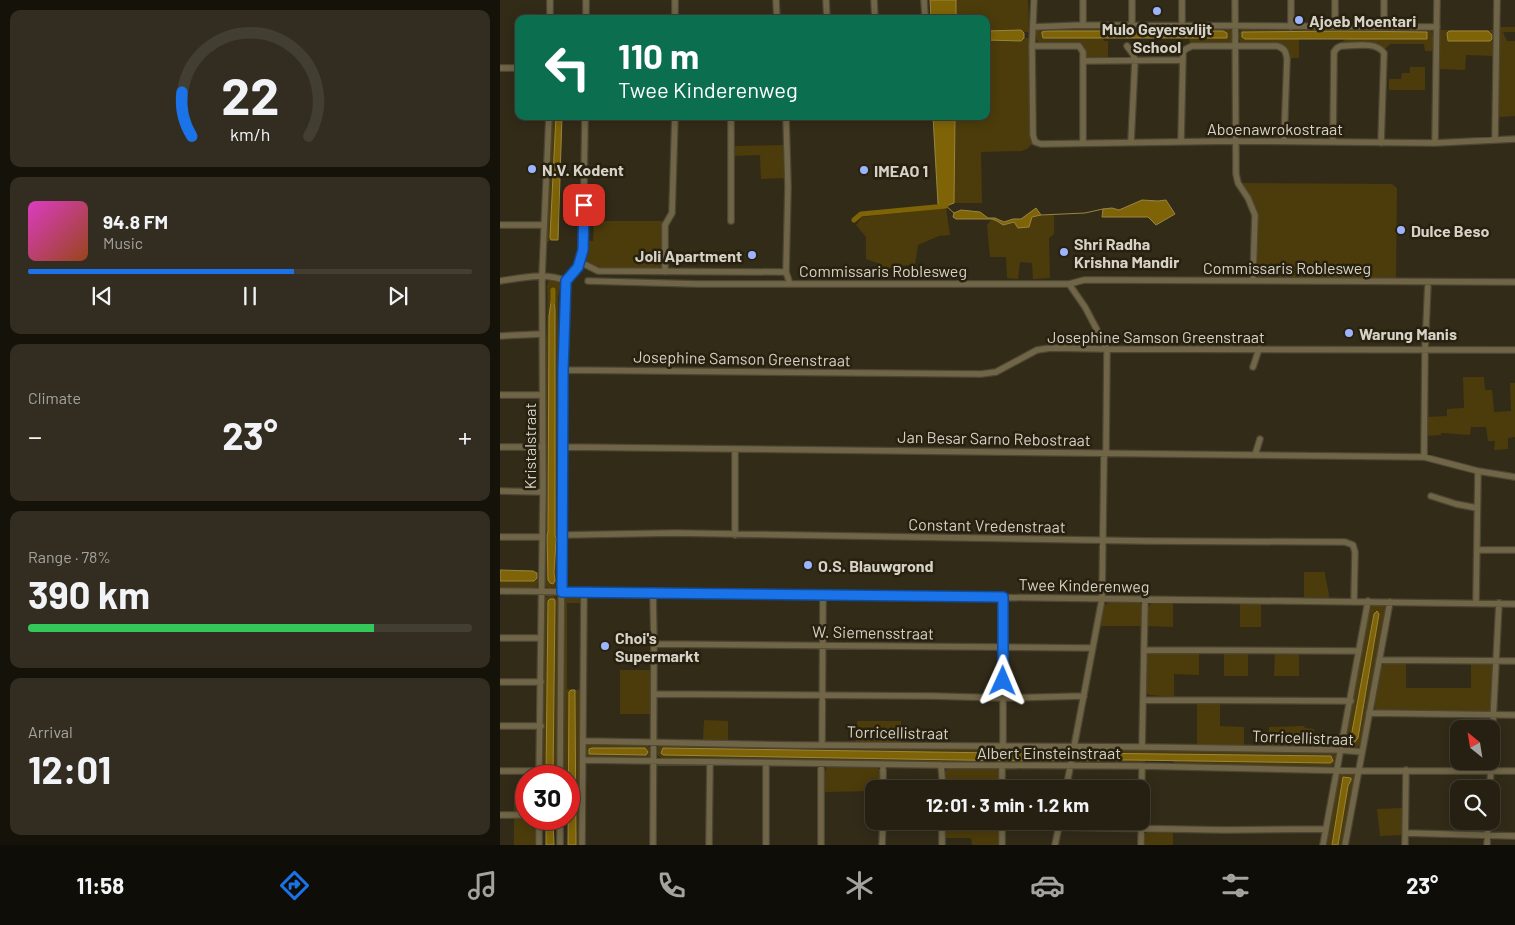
<!DOCTYPE html>
<meta charset="utf-8">
<style>
:root{--surface:#262012;--page:#322d20;--text:#f1f3f6;--muted:#a4a39f;--line:#423e32;--accent:#1a73e8}
body{margin:0;font-family:Barlow,sans-serif;background:var(--page);color:var(--text);height:100vh;display:flex;flex-direction:column;font-size:19px;white-space:nowrap}
*{box-sizing:border-box;margin:0}
p{font-size:16px;color:var(--muted)}
.icon{flex:none;width:28px;height:28px;fill:none;stroke:currentColor;stroke-width:2;stroke-linecap:round;stroke-linejoin:round}
.map{position:relative;flex:1;overflow:hidden}
.drawer{display:flex;flex-direction:column;gap:10px;padding:10px;background:#15120a;width:500px}
.drawer>*{flex:none}
.banner{position:absolute;left:15px;top:15px;width:475px;height:105px;border-radius:10px;box-shadow:0 2px 12px #0003,0 0 0 1px var(--line);background:#0b6e4f;color:#fff;overflow:hidden}
.needle{width:32px;rotate:330deg}
.fabs{position:absolute;left:950px;top:720px;display:grid;gap:10px}
.fabs a{display:grid;place-items:center;width:50px;height:50px;border-radius:10px;background:var(--surface);box-shadow:0 2px 12px #0003,0 0 0 1px var(--line);font-size:25px}
.speed{position:absolute;left:15px;top:765px;display:flex;gap:10px;font-size:25px;font-weight:700;text-align:center}
.speed>*{display:grid;place-content:center;width:65px;height:65px;border-radius:50%;background:var(--surface);box-shadow:0 2px 12px #0003,0 0 0 1px var(--line);line-height:1}
.speed .limit{border:8px solid #d22;background:#fff;color:#111}
.pin{position:absolute;display:grid;place-items:center;width:42px;height:42px;color:#fff;margin:-21px;border-radius:10px;box-shadow:0 2px 8px #0006}
.me{position:absolute;width:55px;margin:-28px;rotate:1deg;stroke-linejoin:round;filter:drop-shadow(0 0 4px #0008)}
.turn{display:flex;align-items:center;gap:18px;height:105px;padding:0 20px;font-size:22px}
.turn .icon{width:65px;height:65px;stroke-width:2.5}
.turn b{display:block;font-size:35px;line-height:42px}
.big{font-size:38px;font-weight:700;line-height:1.1}
.drawer .tile{flex:1;display:flex;flex-direction:column;justify-content:center;gap:8px;min-width:0;padding:0 18px;border-radius:10px;background:var(--page)}
.drawer .dial{align-items:center;gap:0}
.dial svg{height:130px;overflow:visible;fill:none;stroke:var(--line);stroke-width:7;stroke-linecap:round;text-anchor:middle}
.dial text{fill:var(--text);stroke:none}
.song{display:flex;align-items:center;gap:15px}
.cover{width:60px;height:60px;border-radius:8px;background:linear-gradient(135deg,hsl(310 70% 55%),hsl(20 70% 35%))}
.played{height:5px;border-radius:2px;background:linear-gradient(90deg,var(--accent) 60%,var(--line) 60%)}
.keys{display:flex;justify-content:space-around;direction:ltr}
.heat{display:flex;justify-content:space-between;align-items:center;font-size:28px;direction:ltr}
.charge{height:8px;border-radius:4px;background:linear-gradient(90deg,#34c759 78%,var(--line) 0)}
.trip{position:absolute;left:365px;top:780px;width:285px;height:50px;border-radius:10px;background:var(--surface);box-shadow:0 2px 12px #0003,0 0 0 1px var(--line);font-weight:700;line-height:50px;text-align:center}
.tabs{display:flex;height:80px;justify-content:space-around;align-items:center;background:#0f0d07;color:var(--muted)}
.tabs .icon{width:35px;height:35px}
.tabs .current{color:var(--accent)}
.tabs b{font-size:22px;color:var(--text)}
main{display:flex;flex:1;min-height:0}
.map>svg:first-child{display:block}
.green{fill:#4c3c0b;fill-rule:evenodd}
.water{fill:#7f6407;stroke:#998541}
.lines{fill:none;stroke-linecap:round;stroke-linejoin:round}
.stream{stroke:#998541;stroke-width:1}
.canal{stroke:#7f6407;stroke-width:5}
.minor-casing{stroke:#4c4634;stroke-width:8}
.minor{stroke:#706547;stroke-width:5.5}
.route-casing{stroke:#114b97;stroke-width:12}
.route{stroke:#1a73e8;stroke-width:9}
.poi-dot{fill:#9cb4fd;stroke:#28210f;stroke-width:2}
.labels{text-anchor:middle;dominant-baseline:central;stroke-width:5;stroke-linejoin:round;paint-order:stroke}
.poi-label{font-size:16px;font-weight:bold;fill:#d6d2c7;stroke:#28210f;text-anchor:start}
.street-label{font-size:16px;fill:#d6d2c7;stroke:#28210f}
</style>
<main>
<section class="drawer">
<div class="tile dial"><svg viewBox="0 0 100 80">
<path d="M14 69A42 42 0 1 1 86 69"/>
<path d="M14 69A42 42 0 0 1 8 42" stroke="#1a73e8"/>
<text x="50" y="56" font-size="32" font-weight="700">22</text>
<text x="50" y="72" font-size="11">km/h</text>
</svg></div>
<div class="tile">
<div class="song"><i class="cover"></i><div><b>94.8 FM</b><p>Music</p></div></div>
<div class="played"></div>
<div class="keys"><svg class="icon" aria-label="previous" viewBox="0 0 24 24"><path d="M18 5L8 12l10 7zM5 5v14"/></svg><svg class="icon" aria-label="pause" viewBox="0 0 24 24"><path d="M8 5v14M16 5v14"/></svg><svg class="icon" aria-label="next" viewBox="0 0 24 24"><path d="M6 5l10 7-10 7zM19 5v14"/></svg></div>
</div>
<div class="tile"><p>Climate</p>
<div class="heat"><a>−</a><b class="big">23°</b><a>+</a></div>
</div>
<div class="tile"><p>Range · 78%</p><b class="big">390 km</b><div class="charge"></div></div>
<div class="tile"><p>Arrival</p><b class="big">12:01</b></div>
</section>
<div class="map">
<svg width="1015" height="845" viewBox="0 0 1015 845">
<rect width="100%" height="100%" fill="#322b18"/>
<path class="green" d="M456,0H528L529,32L486,31V19H456Z
M570,27L728,29L733,32V40L730,44L690,43L689,38H727V33L723,31H546L544,38H603L604,41H608V59L587,58L585,47L580,44H542C536,41 536,38 535,32L537,29Z
M1000,27H1015V32H1003L1007,41H1015V116L998,117Z
M745,29L930,30C935,34 934,45 932,51H925L924,44H890L885,49L878,44H839L846,39H926V32L742,33L745,39L799,38V58H789L786,47L783,45L742,44L740,41L738,34L741,30Z
M939,30H995L994,56L966,55L965,70L939,69Z
M524,38H531L530,133L534,142L527,149L521,151L481,152L482,203H454L455,116H486V40L521,41Z
M910,67H925V90H889V79H901L902,73H910Z
M52,116H56L55,153L51,210V240L47,242C47,200 51,158 52,116Z
M283,145L284,178L261,179L260,155L233,156V146Z
M742,183L892,184L897,188L896,280L759,278L755,272L756,213Z
M446,208L450,235L439,236L418,245L415,264L383,269L380,264L366,259V237L356,225L362,217Z
M554,214V234L549,238L550,278L533,279L532,263L520,262L518,279L507,278L506,257H490L487,225L492,219L497,221L503,225L532,217Z
M94,221H165L163,225L162,270L102,269L92,264L85,260L88,241H93Z
M52,280H56L61,285L58,297L60,450L59,584L54,589H48L44,584C44,513 44,441 45,370C45,342 49,313 47,286L48,282ZM52,296L54,297L55,311V536L56,540L54,573L55,581L50,583L48,574L47,535L48,532L49,316Z
M963,377H984L985,390H992L994,412L1011,411L1010,383H1015V437L1008,438V449L994,450L995,441H988L986,427H971L970,435L941,433V435L926,436V417L947,416V409L964,408Z
M804,572H825C825,581 829,588 829,598L804,597Z
M37,578H39L37,587L34,588H0V581H34Z
M49,595L54,596L58,600L57,776H53L55,601L53,599L48,601L46,776H43L44,599Z
M69,595H78L81,598V603H67V689H71L69,692V776H64V600L66,597Z
M611,602L640,603L642,605L643,626H599C601,616 600,605 611,602Z
M651,603H673V627L648,626V609Z
M740,604H761V627H740Z
M873,605H884L886,608L885,614L861,743C858,748 852,750 847,747L846,742L869,610ZM874,614H879L866,694L852,740Z
M649,653H699V675L674,674V697L649,695L646,692V658Z
M775,653H799V676H774Z
M724,654H748V676H724Z
M885,663H906V688H971V663L994,664L991,712L876,710C871,703 877,668 885,663Z
M120,670H151V714H120Z
M75,690H81L80,845H76V751Z
M697,703H720V726L744,727V747L697,746Z
M204,720L228,721V740H203Z
M357,721H401V742H356Z
M804,726L805,728L814,729L815,748H769V727Z
M89,744H146L151,749V755L149,758L88,757L86,755C85,750 85,748 89,744Z
M160,745L540,750V754L163,748L161,753L163,755L563,760L565,759V755L563,754L566,751L569,753V758L564,764L161,758L157,754L158,747Z
M582,749L834,753L837,758L836,763L831,766L674,764V760L830,763L833,761V758L582,753L580,754L645,760V763H577C573,758 576,751 582,749Z
M331,765L376,766L380,770V789H374V791L324,792L325,772L327,766Z
M450,768H495L499,771L500,789H445L444,772Z
M840,772L853,773L855,777L842,845H838L848,786L850,783L843,779V785L832,845H827Z
M14,794L26,795V813L14,812Z
M903,808V835L880,836L877,809Z
M14,818L36,819L37,845H14Z
M444,821H500V845H472L471,838H444Z
M649,830H673V845H644V835Z"/>
<path class="water" d="M430,0H456V19H431Z
M521,30L524,33V38L521,41L486,40V31Z
M546,31H723L727,33V38H543L542,34V32Z
M846,31L927,32V39H745L742,37V32H744Z
M949,31H988L992,35V39L990,41H948L947,33Z
M56,116H62L58,240H51L50,237Z
M433,116H455L454,203L446,206L438,204Z
M642,200L658,201L666,200L675,214L656,225L648,217H602L603,209L612,208L619,210Z
M536,208L541,215L532,217L529,227L518,228L514,222L503,225L497,221L492,219H456L453,217L454,213L461,210L480,212L488,218H495L504,222L513,219H521Z
M52,296H54L55,311V536L57,539L56,540L54,573L55,581L53,584L50,583L48,580L47,535L48,532L49,316Z
M0,570L33,571L37,573V578L34,581H0Z
M50,599H54L55,601L53,776H46L48,601Z
M877,611L879,614L858,738L854,743H852L851,737L874,614Z
M71,690H75V694L76,845H68L69,692Z
M92,748H145L148,752L146,755L89,754V749Z
M163,748L563,754L565,755V759L563,760L521,761L163,755L161,753Z
M582,753L831,756L833,761L830,763L630,760H581L579,758L580,754Z
M843,777L851,778V780L848,786L838,845H832Z
M46,819H53L54,845H46Z"/>
<g class="lines">
<path class="stream" d="M446,206L454,213
M541,215L585,213L603,209"/>
<path class="canal" d="M354,220L361,214L446,206V199
M53,302V290"/>
<g class="minor-casing">
<path id="minor" d="M50,0V19
M276,0L277,19
M326,0L327,19
M374,0L375,19
M534,0L532,46L533,135L535,142L541,144L735,141L935,143L1015,139
M632,0V26
M735,0L736,174L738,183L748,198L755,215L753,280
M791,0V27
M86,19V0
M175,19V0
M423,19L425,16L424,0
M583,25V0
M682,26V0
M835,26V0
M533,27L583,25L937,27
M884,27V0
M532,46H579L583,52V142
M627,46L633,54L635,60L631,142
M583,61L683,60
M0,68H19
M231,116V221
M995,140L997,0
M681,142L683,52L686,49L692,46H777C784,48 786,51 787,59L784,141
M833,142L834,52L837,48L841,46C854,46 876,41 884,53L881,143
M935,143L937,0
M0,225H44
M80,262L98,271L286,272L290,284H569L584,280H601L1015,282
M165,272V225L172,213L175,116
M286,272L288,187L286,116
M0,281C21,278 46,272 66,281
M88,281L198,284H290
M928,282L925,350L924,457L978,471L1015,477
M0,336L42,334
M753,367L759,349
M63,370L481,374L496,372L537,350L551,348L607,349L1015,350
M0,395H42
M0,447H43
M63,447L924,457
M755,455L760,439
M0,491L43,492
M931,496L956,504L977,508
M63,535L175,533L647,541L845,542L853,545L855,552L854,602
M235,535V450
M0,537H42
M977,550H1015
M0,591L1015,604
M503,597V746
M976,603L978,471
M0,638H41
M154,644L592,648
M644,650L859,651
M879,660L1015,661
M0,682H41
M154,694L432,696L503,698L584,696
M643,700L851,701
M869,713L1015,715
M0,726H41
M83,741L294,745L642,747L841,750L862,752
M322,745L323,595
M642,747L645,600
M83,760L441,765L642,766L859,771H1015
M991,760L999,603
M383,764V789
M441,765L443,789
M0,771H39
M39,776L43,492L42,276L49,116
M60,776L63,370L66,281L78,267L83,250L85,116
M502,789V765
M566,789L602,599L604,457L606,453L607,349L585,307L569,284
M990,789L991,761
M0,815H26
M39,819V845
M559,827L725,830L826,829
M906,833L1015,836
M60,845V819
M82,845L84,592
M153,845L154,644L153,593
M209,845L210,762
M266,845V763
M321,845V764
M382,845L383,821
M442,845V821
M502,845V821
M555,845L560,821
M641,845L642,766
M823,845L868,601
M845,845L890,602
M905,845L906,770
M987,845L988,821"/>
</g>
<use href="#minor" class="minor"/>
</g>
<g class="lines">
<g class="route-casing">
<path id="route" d="M84,205L83,250L78,267L66,281L63,370L62,592L503,597V681"/>
</g>
<use href="#route" class="route"/>
</g>
<g class="poi-dot">
<circle cx="657" cy="11" r="5"/>
<circle cx="799" cy="20" r="5"/>
<circle cx="32" cy="169" r="5"/>
<circle cx="364" cy="170" r="5"/>
<circle cx="901" cy="230" r="5"/>
<circle cx="564" cy="252" r="5"/>
<circle cx="252" cy="255" r="5"/>
<circle cx="849" cy="333" r="5"/>
<circle cx="308" cy="565" r="5"/>
<circle cx="105" cy="646" r="5"/>
</g>
<g class="labels">
<g class="poi-label">
<text x="809" y="20">Ajoeb Moentari</text>
<text x="657" y="28" text-anchor="middle">Mulo Geyersvlijt<tspan x="657" dy="18">School</tspan></text>
<text x="42" y="169">N.V. Kodent</text>
<text x="374" y="170">IMEAO 1</text>
<text x="911" y="230">Dulce Beso</text>
<text x="574" y="243">Shri Radha<tspan x="574" dy="18">Krishna Mandir</tspan></text>
<text x="242" y="255" text-anchor="end">Joli Apartment</text>
<text x="859" y="333">Warung Manis</text>
<text x="318" y="565">O.S. Blauwgrond</text>
<text x="115" y="637">Choi's<tspan x="115" dy="18">Supermarkt</tspan></text>
</g>
<g class="street-label">
<text x="775" y="128">Aboenawrokostraat</text>
<text x="787" y="267">Commissaris Roblesweg</text>
<text x="383" y="270">Commissaris Roblesweg</text>
<text x="656" y="336">Josephine Samson Greenstraat</text>
<text transform="translate(242 358) rotate(1)">Josephine Samson Greenstraat</text>
<text transform="translate(494 438) rotate(1)">Jan Besar Sarno Rebostraat</text>
<text transform="translate(29 446) rotate(-90)">Kristalstraat</text>
<text transform="translate(487 525) rotate(1)">Constant Vredenstraat</text>
<text transform="translate(584 585) rotate(1)">Twee Kinderenweg</text>
<text transform="translate(373 632) rotate(1)">W. Siemensstraat</text>
<text transform="translate(398 732) rotate(1)">Torricellistraat</text>
<text transform="translate(803 737) rotate(2)">Torricellistraat</text>
<text x="549" y="752">Albert Einsteinstraat</text>
</g>
</g>
</svg>
<div class="fabs">
<a><svg class="needle" viewBox="-14 -14 28 28"><path d="M0-13l5 13h-10z" fill="#e53935"/><path d="M0 13l5-13h-10z" fill="#a4a39f"/></svg></a>
<a><svg class="icon" aria-label="search" viewBox="0 0 24 24"><circle cx="10" cy="10" r="6"/><path d="M15 15l6 6"/></svg></a>
</div>
<div class="speed"><div class="limit">30</div></div>
<div class="pin" style="left:84px;top:205px;background:#d93025"><svg class="icon" aria-label="arrive" viewBox="0 0 24 24"><path d="M6 21V4h12l-3 4 3 4H6"/></svg></div>
<svg class="me" style="left:503px;top:681px" viewBox="-20 -20 40 40"><path d="M0-17L14 15 0 8-14 15z" fill="#1a73e8" stroke="#fff" stroke-width="4"/></svg>
<div class="trip">12:01 · 3 min · 1.2 km</div>
<div class="banner">
<div class="turn"><svg class="icon" aria-label="left" viewBox="0 0 24 24"><path d="M17 20v-9H6M10 6l-5 5 5 5"/></svg><div><b>110 m</b>Twee Kinderenweg</div></div>
</div>
</div>
</main>
<nav class="tabs">
<b>11:58</b>
<svg class="icon current" aria-label="directions" viewBox="0 0 24 24"><path d="M12 3l9 9-9 9-9-9zM9 14v-3h6M13 9l2 2-2 2"/></svg>
<svg class="icon" aria-label="music" viewBox="0 0 24 24"><path d="M9 18V5l10-2v13"/><circle cx="6" cy="18" r="3"/><circle cx="16" cy="16" r="3"/></svg>
<svg class="icon" aria-label="phone" viewBox="0 0 24 24"><path d="M5 4h4l2 5-3 2q2 4 5 5l2-3 5 2v4C11 20 4 13 5 4z"/></svg>
<svg class="icon" aria-label="climate" viewBox="0 0 24 24"><path d="M12 3v18M4 7l16 10M4 17L20 7"/></svg>
<svg class="icon" aria-label="car" viewBox="0 0 24 24"><path d="M5 17H2v-5l4-1 3-4h7l3 4 3 1v5h-3M9 17h6M6 11h13"/><circle cx="7" cy="17" r="2"/><circle cx="17" cy="17" r="2"/></svg>
<svg class="icon" aria-label="filters" viewBox="0 0 24 24"><path d="M4 7h16M4 17h16"/><circle cx="9" cy="7" r="2"/><circle cx="15" cy="17" r="2"/></svg>
<b>23°</b>
</nav>
